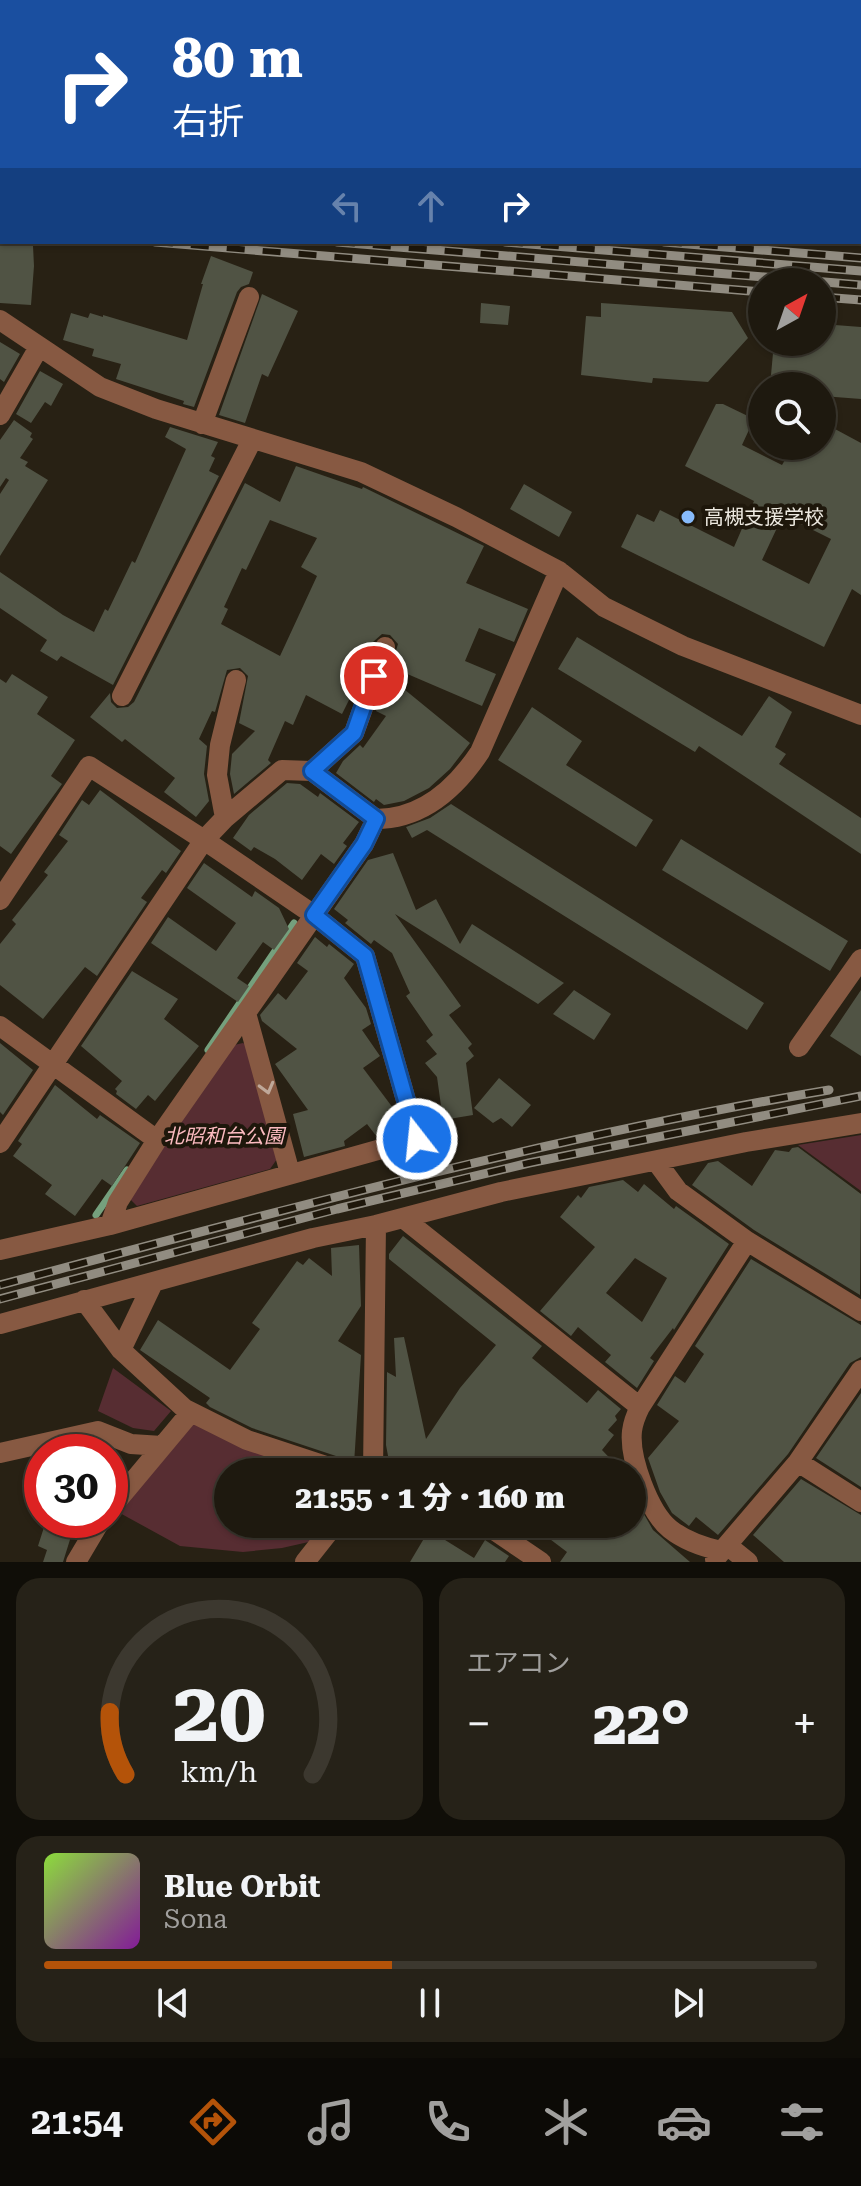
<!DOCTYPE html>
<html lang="ja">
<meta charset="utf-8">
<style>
:root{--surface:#1e190f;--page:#262218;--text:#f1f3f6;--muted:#a1a09e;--line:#3c382f;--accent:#b45309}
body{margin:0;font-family:"Roboto Serif","Noto Sans JP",serif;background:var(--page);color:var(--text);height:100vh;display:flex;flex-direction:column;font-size:30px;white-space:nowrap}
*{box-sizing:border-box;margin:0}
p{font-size:26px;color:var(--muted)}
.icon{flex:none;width:44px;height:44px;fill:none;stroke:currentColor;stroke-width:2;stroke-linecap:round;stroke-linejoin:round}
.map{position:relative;height:1562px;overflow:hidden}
.sheet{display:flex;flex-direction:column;gap:16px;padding:16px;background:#100e08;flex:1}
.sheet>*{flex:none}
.guide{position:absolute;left:0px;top:0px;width:862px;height:244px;box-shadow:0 2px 6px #0004,0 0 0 2px var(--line);background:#1a4fa0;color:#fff;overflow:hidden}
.needle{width:52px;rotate:40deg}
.controls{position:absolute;left:748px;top:268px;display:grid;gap:16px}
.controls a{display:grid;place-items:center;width:88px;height:88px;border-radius:50%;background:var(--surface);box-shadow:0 2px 6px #0004,0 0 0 2px var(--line);font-size:40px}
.speed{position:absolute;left:24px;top:1434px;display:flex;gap:16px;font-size:40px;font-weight:700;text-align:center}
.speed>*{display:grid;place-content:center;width:104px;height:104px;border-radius:50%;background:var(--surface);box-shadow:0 2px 6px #0004,0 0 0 2px var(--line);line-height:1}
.speed .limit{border:12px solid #d22;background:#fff;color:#111}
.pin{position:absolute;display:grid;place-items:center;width:68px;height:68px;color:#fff;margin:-34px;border:4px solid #fff;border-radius:50%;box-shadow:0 2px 8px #0007}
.me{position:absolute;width:88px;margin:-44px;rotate:344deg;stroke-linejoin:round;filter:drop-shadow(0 0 6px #0008)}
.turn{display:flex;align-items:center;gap:28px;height:168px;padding:0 40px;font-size:36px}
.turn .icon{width:104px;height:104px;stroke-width:2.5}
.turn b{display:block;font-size:56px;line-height:68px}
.lanes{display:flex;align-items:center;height:76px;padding:0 40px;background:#0003;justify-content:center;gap:40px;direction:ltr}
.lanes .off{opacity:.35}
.big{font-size:60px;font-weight:800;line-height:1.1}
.sheet .tile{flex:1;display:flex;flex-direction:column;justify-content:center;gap:12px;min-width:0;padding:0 28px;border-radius:24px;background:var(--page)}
.sheet .dial{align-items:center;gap:0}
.dial svg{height:208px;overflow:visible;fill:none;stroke:var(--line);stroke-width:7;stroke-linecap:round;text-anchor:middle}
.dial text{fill:var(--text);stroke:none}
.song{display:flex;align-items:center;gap:24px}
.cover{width:96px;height:96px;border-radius:12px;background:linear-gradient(135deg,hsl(90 70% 55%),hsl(290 70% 35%))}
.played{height:8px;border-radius:4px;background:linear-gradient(90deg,var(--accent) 45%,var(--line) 45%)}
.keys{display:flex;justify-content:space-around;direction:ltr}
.heat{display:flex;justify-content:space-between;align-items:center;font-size:44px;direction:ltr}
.sheet .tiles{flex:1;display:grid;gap:16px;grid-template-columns:1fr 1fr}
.tile:last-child{grid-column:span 2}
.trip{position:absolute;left:214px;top:1458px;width:432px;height:80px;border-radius:40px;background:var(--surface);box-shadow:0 2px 6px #0004,0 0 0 2px var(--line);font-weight:800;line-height:80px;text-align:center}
.dock{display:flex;height:128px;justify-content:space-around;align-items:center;background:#0c0a06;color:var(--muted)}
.dock .icon{width:56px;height:56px}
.dock .selected{color:var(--accent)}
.dock b{font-size:36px;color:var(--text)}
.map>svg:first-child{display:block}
.green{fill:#572d32}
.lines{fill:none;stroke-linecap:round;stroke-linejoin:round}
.stream{stroke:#75a07d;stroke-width:7}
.building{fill:#505344;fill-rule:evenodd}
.minor{stroke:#875942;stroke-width:20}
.rail-casing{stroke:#918c81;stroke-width:9}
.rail{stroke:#1e170b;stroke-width:6;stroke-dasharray:18;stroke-linecap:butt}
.oneway{stroke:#bfa899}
.route-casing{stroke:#114b97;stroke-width:20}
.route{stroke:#1a73e8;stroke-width:14}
.poi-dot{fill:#87bbfb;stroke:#1e170b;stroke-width:3}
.labels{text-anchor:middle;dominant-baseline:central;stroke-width:8;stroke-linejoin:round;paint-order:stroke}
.poi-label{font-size:20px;fill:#ede9e0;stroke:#1e170b;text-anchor:start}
.park-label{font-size:20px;font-style:italic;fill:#fcbbc0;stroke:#1e170b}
</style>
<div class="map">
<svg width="861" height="1562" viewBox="0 0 861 1562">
<rect width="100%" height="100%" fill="#282114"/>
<path class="green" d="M243,1043L248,1046L277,1159L270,1169L137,1206L128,1197L234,1045Z
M861,1135V1191L798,1145Z
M113,1368L171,1411L154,1431L133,1428L98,1411Z
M190,1421L329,1472H228V1524H326L313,1541L282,1548L243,1552L180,1546L118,1512Z"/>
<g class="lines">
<path class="stream" d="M208,1050L294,923
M96,1215L127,1170"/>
</g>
<path class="building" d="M0,245L33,246L34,266L31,305L0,303Z
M211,256L253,272L249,284L241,287L237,292L194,407L183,404L184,401L116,379L121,364L92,356L94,349L63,340L71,313L88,318L90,313L103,317V315L187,340L203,284H201Z
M262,294L298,311L268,377L262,374L245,423L219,415Z
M481,303L510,306L508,325L480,323Z
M601,303L732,312L748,338L708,382L653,378L652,383L581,375L586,316L601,317Z
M822,324L861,327V399L822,396V386H770L774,342H822Z
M0,342L20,354L4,382L0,379Z
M40,371L63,384L51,406L45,402L31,423L16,414Z
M716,404H723L754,419L742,445L782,465L793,446H822V422L861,443V595L852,589L824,647L621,547L637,514L654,522L660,510L734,547L754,501L685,466ZM783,515L831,539L809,584L762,560Z
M14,420L32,433L30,437L33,439L20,458L28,462L25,466L48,480L0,556V494L9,480L6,478L0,487V440Z
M170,427L218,442L211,456L215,458L209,471L219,476L113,685L61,656L57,661L40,651L47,640L0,608V572L63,615L94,632L105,609L108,611L132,561L135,563L186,449L165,437Z
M296,466L362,489L363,487L484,546L466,583L528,609L514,642L479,628L465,661L496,674L482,706L391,667L398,644L390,635L382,634L373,642L352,699L350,698L342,714L306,695L293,725L285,721L268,760L271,763L234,794L230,774L232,754L255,731L239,723L248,676L240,668L227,670L215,712L212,711L199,739L207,746L204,774L209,801L196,817L164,792L175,778L125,739L122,742L90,717L110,693L111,702L117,708L128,707L134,702L245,483L280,502ZM270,520L317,538L301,567L317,576L280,656L221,624L228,609L224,607L242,568L246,570Z
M524,484L572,512L559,537L510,509Z
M577,637L742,736L769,696L792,712L775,747L786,754L779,764L861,818V854L699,746L695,752L558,669Z
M12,674L48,697L37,714L75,740L51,776L62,784L11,854L0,846V679L6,683Z
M388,676L470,743L450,769L429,788L404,801L384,805L376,799L374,802L336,773L343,761L360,745L363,748L386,716L376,711Z
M532,707L582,741L566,765L653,820L636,847L498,760Z
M287,783L300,784L318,797L320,793L359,822L343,843L347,846L334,864L321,854L302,880L275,859L254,847L251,851L233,838L249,815Z
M100,790L181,851L166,873L162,870L141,898L147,902L97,976L85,967L43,1019L0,985V944L16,924L12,920L48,875L44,872L68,841L59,835L82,800L89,805Z
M451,804L764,1003L747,1030L427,830L412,838L406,827L430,818Z
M681,839L848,941L830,971L662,870Z
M393,853L416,910L436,899L460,944L472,924L564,983L538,1004L395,914L461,1006L449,1015L472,1044L468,1048L474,1056L466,1063L473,1115L443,1120L437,1077L425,1063L437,1054L426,1041L433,1035L406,996L410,993L392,953L374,940L371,944L345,923L348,920L334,909L368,860Z
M204,863L252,897L255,891L279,908L289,929L274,950L263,942L237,978L249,986L238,1002L151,943L168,917L216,951L236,923L187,888Z
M315,937L327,947L329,944L354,964L344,978L366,1008L371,1024L362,1030L380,1056L363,1068L396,1112V1120L399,1125L386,1134L377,1137L367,1124L344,1141L345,1146L304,1157L293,1114L308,1110L275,1064L297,1049L262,1021L260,1015L278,993L286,1000L308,971L297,963Z
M132,971L178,999L164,1019L199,1046L155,1101L148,1095L136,1109L116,1094L117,1091L115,1089L122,1081L81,1046Z
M574,990L611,1014L594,1040L553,1014Z
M861,990V1056L830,1036Z
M0,1043L33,1070L3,1115L0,1112Z
M499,1078L531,1105L512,1127L501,1118L493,1123L474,1108Z
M55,1085L97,1119L100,1115L140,1143L112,1186L102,1179L75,1216L45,1194L52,1185L13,1156L22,1144L18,1141Z
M798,1147L861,1194L860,1295L754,1230L692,1185L708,1163L718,1161L752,1186L775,1150L789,1152L792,1148Z
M623,1180L638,1192L644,1184L674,1209L676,1206L729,1244L674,1330L673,1328L650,1358L654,1361L637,1388L605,1362L611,1355L578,1327L571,1336L540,1311L595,1247L560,1217L578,1195L581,1198L589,1187ZM635,1258L667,1278L642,1322L606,1293Z
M403,1236L542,1346L532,1358L587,1403L598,1390L621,1409L615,1416L617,1420L608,1430L614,1435L602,1450L623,1472H391L386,1445L387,1372L396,1377L394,1338L404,1337L426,1439L460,1388L496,1345L389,1259V1254Z
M359,1245L361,1306L338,1341L361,1355L354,1464L348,1460L252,1428L210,1407L206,1403L210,1398L140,1350L158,1320L230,1370L260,1329L252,1323L297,1261L303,1265L309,1258L332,1276L331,1248Z
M751,1259L861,1325V1357L850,1363L788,1454L718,1535L696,1517L689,1526L672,1513L660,1492L648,1458L679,1421L657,1405L675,1376L685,1383L704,1354L695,1346Z
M861,1393V1487L816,1458Z
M801,1479L861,1515V1562H784L753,1535Z
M632,1493L653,1530L690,1562H560L567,1552L530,1524H632Z
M46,1521L73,1530L63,1562H43L47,1550L38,1546Z
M429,1530L474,1558L485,1540L509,1556L505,1562H410Z"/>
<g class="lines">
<path class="minor" d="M495,0L497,2
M797,0L802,2
M13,2V0
M62,2V0
M142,2V0
M208,2V0
M292,2V0
M374,2V0
M468,2L469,0
M565,2L566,0
M648,2L649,0
M736,2L737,0
M860,30H861
M0,32L2,33
M860,128L861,126
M860,225H861
M0,320L100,387L156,409L361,472L456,517L559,571L604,607L683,646L861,715
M0,415L39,347
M202,424L249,297
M122,696L252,440
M312,771L354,733L385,647
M225,818L217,775L220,745L236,680
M0,900L89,766L204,840L314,915L365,956L417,1139L110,1225
M246,1013L290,1173
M0,1026L157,1140
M799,1047L861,959
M0,1143L204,840L225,818L282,770L312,771L376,819
M656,1161L678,1191L747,1241L861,1311
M403,1218L640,1407
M0,1250L110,1225L118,1202L157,1140L364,844L376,819C422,819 456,788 480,752L559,571
M84,1300L121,1350L185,1409L247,1440L344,1472
M0,1324L313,1238L376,1225L501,1192L746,1142L861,1123
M121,1350L153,1283
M0,1453L98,1431L131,1444L162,1446
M798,1462L861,1502
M373,1472L376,1225
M110,1509L191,1412
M485,1524L541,1562
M727,1545L748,1562
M721,1551C703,1547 685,1541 670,1529C649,1512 629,1458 632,1431C633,1423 636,1415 640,1407L747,1241
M715,1559L798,1462L861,1370
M76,1562L101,1520
M305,1562L335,1524"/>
<g class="rail-casing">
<path id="rail" d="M0,187H2
M0,201H2
M0,214L2,215
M0,229H2
M155,242L762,292
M337,242L861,285
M505,242L861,271
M664,242L861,258
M822,297L861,300
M0,1285C275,1212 549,1137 829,1090
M0,1299L337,1209L529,1163L861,1096"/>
</g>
<use href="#rail" class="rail"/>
</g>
<defs><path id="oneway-chevron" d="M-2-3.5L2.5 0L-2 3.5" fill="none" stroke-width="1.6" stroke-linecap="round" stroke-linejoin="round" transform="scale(2)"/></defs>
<use class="oneway" href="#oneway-chevron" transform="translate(267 1088) rotate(75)"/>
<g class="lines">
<g class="route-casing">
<path id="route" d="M374,676L354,733L312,771L376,819L364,844L314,915L365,956L417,1139"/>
</g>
<use href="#route" class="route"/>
</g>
<circle class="poi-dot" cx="688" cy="517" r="8"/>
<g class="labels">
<g class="poi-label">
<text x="704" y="517">高槻支援学校</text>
</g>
<g class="park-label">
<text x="224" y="1136">北昭和台公園</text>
</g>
</g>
</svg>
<div class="controls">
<a><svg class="needle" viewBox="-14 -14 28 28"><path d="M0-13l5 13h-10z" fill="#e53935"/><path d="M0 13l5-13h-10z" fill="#a1a09e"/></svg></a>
<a><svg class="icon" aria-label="search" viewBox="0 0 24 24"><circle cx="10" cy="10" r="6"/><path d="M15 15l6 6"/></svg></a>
</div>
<div class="speed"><div class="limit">30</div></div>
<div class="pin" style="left:374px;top:676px;background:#d93025"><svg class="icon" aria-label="arrive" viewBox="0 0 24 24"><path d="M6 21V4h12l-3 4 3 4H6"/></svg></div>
<svg class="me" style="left:417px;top:1139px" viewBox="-20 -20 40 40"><circle r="17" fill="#1a73e8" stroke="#fff" stroke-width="3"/><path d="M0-11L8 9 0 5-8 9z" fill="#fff"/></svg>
<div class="trip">21:55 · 1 分 · 160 m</div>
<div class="guide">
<div class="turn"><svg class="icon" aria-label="right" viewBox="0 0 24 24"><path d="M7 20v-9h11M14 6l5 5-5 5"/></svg><div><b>80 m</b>右折</div></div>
<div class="lanes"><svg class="icon off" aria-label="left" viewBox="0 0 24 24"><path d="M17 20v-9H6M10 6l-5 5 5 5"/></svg><svg class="icon off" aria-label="ahead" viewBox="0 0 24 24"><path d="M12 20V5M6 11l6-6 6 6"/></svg><svg class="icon" aria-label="right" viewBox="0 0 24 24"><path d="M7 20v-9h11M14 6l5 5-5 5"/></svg></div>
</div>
</div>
<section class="sheet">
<div class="tiles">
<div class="tile dial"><svg viewBox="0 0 100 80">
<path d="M14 69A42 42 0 1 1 86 69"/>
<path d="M14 69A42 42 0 0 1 8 45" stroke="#b45309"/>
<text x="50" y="56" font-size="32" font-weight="700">20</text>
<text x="50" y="72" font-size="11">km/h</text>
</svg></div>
<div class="tile"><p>エアコン</p>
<div class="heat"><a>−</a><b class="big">22°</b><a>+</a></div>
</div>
<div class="tile">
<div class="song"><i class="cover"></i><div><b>Blue Orbit</b><p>Sona</p></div></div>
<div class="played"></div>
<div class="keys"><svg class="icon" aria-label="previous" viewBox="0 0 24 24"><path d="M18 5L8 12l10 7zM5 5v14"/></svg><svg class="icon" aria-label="pause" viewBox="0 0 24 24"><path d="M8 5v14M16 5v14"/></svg><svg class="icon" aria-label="next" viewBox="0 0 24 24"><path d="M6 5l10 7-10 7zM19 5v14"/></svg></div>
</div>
</div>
</section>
<nav class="dock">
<b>21:54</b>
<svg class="icon selected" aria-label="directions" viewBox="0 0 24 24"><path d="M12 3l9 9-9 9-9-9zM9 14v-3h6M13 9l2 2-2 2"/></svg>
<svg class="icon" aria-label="music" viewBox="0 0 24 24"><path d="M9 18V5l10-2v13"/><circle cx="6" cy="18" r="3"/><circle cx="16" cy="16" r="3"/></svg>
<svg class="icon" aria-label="phone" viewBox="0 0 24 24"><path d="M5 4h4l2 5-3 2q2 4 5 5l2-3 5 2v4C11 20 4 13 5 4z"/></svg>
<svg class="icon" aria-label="climate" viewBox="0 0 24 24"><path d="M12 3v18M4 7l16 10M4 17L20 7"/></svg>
<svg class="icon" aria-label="car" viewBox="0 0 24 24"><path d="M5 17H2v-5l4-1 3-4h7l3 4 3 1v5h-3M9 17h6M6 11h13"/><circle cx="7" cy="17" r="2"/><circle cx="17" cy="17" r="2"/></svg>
<svg class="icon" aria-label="filters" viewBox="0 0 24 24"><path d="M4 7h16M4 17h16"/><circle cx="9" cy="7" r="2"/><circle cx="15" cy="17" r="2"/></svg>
</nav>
